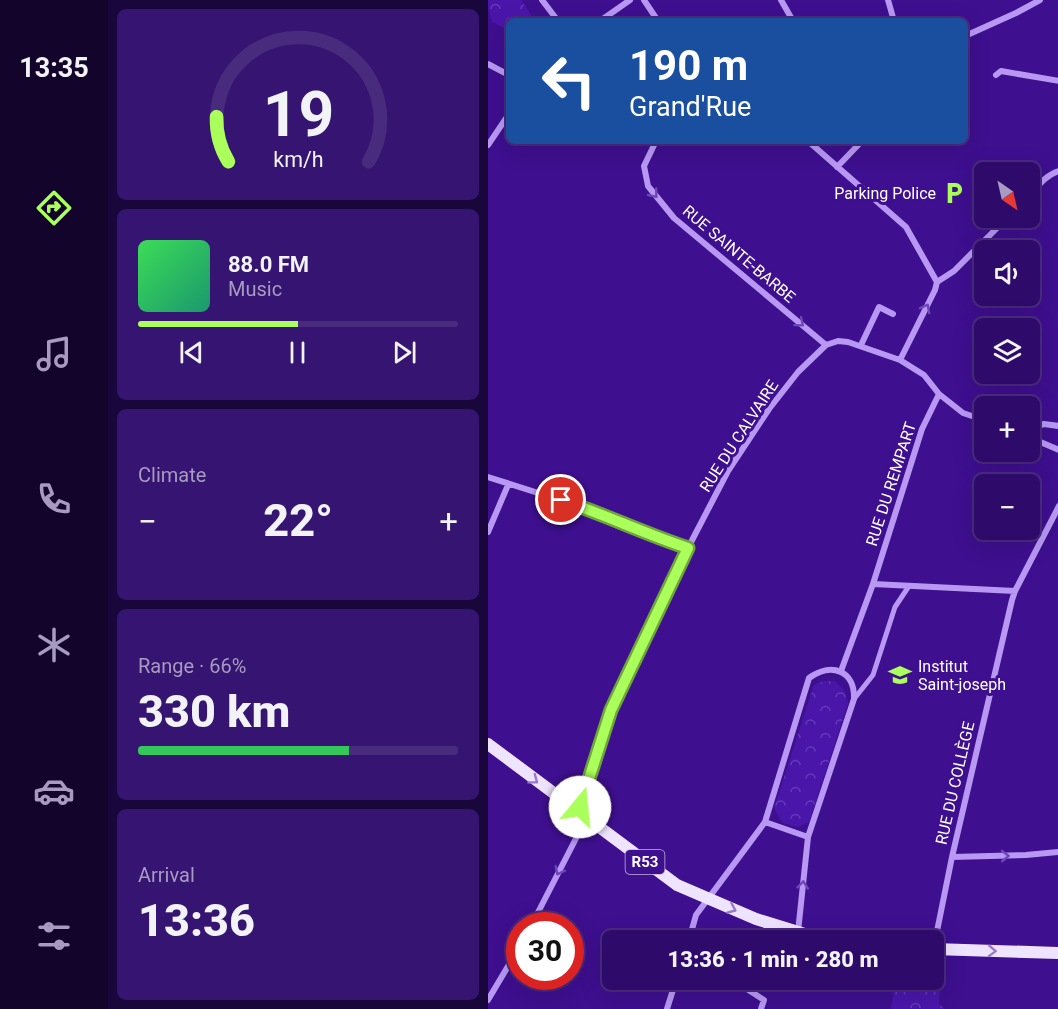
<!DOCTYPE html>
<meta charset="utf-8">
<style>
:root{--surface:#2e0b6b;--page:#361471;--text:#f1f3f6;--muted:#a79bc1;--line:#492b7e;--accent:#abff5a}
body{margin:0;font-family:Roboto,sans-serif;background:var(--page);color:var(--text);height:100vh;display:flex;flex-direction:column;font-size:22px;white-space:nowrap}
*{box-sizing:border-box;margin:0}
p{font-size:20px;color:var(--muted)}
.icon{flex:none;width:33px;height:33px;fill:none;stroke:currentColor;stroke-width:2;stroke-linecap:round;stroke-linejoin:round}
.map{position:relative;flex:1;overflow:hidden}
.details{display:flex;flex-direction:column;gap:9px;padding:9px;background:#19063b;width:380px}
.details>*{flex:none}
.top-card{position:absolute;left:18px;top:18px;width:462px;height:126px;border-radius:9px;box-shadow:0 6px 24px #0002,0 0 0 2px var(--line);background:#1a4fa0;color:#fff;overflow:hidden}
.needle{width:39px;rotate:146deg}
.tools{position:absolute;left:486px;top:162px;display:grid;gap:12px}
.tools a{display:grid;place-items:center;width:66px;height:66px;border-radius:9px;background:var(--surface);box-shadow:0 6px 24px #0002,0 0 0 2px var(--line);font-size:30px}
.speed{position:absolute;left:18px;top:912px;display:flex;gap:12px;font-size:30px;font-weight:700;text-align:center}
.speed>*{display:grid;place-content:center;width:78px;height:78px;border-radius:50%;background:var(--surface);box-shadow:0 6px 24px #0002,0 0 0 2px var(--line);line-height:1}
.speed .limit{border:9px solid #d22;background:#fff;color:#111}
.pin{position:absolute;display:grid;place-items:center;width:51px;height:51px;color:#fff;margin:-26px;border:3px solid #fff;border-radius:50%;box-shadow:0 2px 6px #0007}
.me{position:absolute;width:66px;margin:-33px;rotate:17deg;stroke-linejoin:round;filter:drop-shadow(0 0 4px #0008)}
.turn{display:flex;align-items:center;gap:21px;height:126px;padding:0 24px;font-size:27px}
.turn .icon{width:78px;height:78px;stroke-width:2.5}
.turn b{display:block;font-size:42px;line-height:51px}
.big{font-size:45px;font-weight:800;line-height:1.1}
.details .card{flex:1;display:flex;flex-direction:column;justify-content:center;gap:9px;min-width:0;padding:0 21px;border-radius:9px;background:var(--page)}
.details .dial{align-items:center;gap:0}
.dial svg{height:156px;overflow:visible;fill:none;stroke:var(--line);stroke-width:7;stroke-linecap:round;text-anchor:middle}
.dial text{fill:var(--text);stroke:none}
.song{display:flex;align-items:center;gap:18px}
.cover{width:72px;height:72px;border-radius:9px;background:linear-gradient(135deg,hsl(130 70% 55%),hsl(160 70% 35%))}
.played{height:6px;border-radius:3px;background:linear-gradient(90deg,var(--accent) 50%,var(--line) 50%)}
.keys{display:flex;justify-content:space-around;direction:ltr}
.heat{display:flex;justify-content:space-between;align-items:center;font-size:33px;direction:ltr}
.charge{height:9px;border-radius:4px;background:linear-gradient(90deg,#34c759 66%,var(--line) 0)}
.trip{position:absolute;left:114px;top:930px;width:342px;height:60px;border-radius:9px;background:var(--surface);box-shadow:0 6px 24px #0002,0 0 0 2px var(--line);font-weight:800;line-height:60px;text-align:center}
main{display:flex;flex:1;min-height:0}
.menu{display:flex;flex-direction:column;width:108px;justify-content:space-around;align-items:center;background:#12042b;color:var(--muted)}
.menu .icon{width:42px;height:42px}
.menu .current{color:var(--accent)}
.menu b{font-size:27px;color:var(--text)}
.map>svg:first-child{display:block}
.forest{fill:url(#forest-crowns)}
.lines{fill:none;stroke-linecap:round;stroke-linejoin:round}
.pedestrian{stroke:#b898f3;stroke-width:5}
.minor{stroke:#b898f3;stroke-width:6}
.primary{stroke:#efe4ff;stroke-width:12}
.oneway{stroke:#6f46b7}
.oneway2{stroke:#967ac7}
.route-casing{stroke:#6fa63a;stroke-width:15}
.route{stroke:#abff5a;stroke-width:10}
.labels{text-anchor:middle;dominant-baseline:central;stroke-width:6;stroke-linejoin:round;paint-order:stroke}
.shield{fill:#3e0f8f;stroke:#c5b7dd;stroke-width:1.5}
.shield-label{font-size:15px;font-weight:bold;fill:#fff}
.poi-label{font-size:16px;fill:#fff;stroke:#3e0f8f;text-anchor:end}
.street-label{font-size:16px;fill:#fff;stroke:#3e0f8f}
</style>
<main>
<nav class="menu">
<b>13:35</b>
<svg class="icon current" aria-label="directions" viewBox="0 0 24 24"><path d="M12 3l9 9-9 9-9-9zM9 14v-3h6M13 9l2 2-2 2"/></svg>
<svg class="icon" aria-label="music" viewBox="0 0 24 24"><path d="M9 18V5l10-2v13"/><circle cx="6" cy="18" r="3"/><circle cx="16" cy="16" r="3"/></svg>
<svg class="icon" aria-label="phone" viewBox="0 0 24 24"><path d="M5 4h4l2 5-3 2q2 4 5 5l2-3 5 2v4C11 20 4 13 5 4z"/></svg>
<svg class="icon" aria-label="climate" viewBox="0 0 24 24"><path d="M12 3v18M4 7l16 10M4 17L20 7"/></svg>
<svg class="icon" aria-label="car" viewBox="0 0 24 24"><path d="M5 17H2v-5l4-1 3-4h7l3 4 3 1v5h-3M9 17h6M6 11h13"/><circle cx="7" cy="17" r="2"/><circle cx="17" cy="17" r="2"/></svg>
<svg class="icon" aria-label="filters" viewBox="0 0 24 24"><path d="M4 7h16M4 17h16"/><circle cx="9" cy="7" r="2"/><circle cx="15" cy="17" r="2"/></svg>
</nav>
<section class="details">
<div class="card dial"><svg viewBox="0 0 100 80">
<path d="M14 69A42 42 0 1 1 86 69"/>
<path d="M14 69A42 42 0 0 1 8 46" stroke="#abff5a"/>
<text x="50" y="56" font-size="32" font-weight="700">19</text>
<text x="50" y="72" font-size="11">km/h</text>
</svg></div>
<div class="card">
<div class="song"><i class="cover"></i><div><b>88.0 FM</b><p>Music</p></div></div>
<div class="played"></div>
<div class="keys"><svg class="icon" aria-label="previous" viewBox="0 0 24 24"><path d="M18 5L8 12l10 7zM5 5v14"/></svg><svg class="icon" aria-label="pause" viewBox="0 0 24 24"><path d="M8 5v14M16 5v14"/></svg><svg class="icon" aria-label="next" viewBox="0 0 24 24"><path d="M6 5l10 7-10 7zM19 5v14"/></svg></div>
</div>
<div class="card"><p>Climate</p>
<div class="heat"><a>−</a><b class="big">22°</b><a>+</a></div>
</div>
<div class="card"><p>Range · 66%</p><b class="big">330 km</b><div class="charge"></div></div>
<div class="card"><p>Arrival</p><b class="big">13:36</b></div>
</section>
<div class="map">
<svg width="571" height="1009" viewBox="0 0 571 1009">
<defs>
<pattern id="forest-crowns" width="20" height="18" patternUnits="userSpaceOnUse" patternTransform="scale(1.5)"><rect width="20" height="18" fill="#4a16aa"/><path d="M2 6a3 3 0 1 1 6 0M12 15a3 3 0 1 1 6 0" fill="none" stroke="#6539b7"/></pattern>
</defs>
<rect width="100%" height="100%" fill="#3e0f8f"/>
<path class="forest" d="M0,0H33L47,21H21V30L4,22L0,8Z
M336,681H347L356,690L360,703L321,822L310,827L295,823L286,808L326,685Z
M446,965H453L451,1004L457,1009H403L407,980H446Z"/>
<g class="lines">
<path class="pedestrian" d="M366,699L385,675L407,607L421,586"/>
<path class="minor" d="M54,0L70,21
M156,0L170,21
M293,0L305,21
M400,0L406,21
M112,21L142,0
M477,36L528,13L552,0
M0,64L21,75
M508,75L513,71L571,81
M168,141L156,166L160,186L186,218L338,345
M320,141L418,227L449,282L447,290L412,360
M0,145L21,114
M349,167L374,141
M542,195C550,186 559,174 571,171
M449,282L466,271L519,218
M373,345L391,307L405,314
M542,428L556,424L571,426
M542,433L550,441L571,450
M0,477L110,512L167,537L200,548
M0,532L20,485
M385,584L527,591
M353,671L385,584L434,429L451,394
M91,811L123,710L200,548L240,471L281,409L310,372L338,345L350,341L360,342L412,360L436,375L451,394L475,413L496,420
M464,857L538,855L571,852
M43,926L98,819
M310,932L320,837L366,699C367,670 343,662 321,678L277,822L320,837
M201,940L208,915L277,822
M446,946L464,857L524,600L527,591L571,506
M245,980L276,1000L273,1009
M0,1000L32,946
M179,1009L188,980"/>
<path class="primary" d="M0,744L189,885L268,919L336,940
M446,949L571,953"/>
</g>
<defs><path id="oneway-chevron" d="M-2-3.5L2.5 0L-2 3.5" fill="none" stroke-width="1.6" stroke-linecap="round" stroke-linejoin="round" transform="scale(1.5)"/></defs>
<g class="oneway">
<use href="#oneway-chevron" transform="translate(166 194) rotate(51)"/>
<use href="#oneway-chevron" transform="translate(438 308) rotate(-62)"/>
<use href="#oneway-chevron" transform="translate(312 323) rotate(40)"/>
<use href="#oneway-chevron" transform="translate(517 856) rotate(-1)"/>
<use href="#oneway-chevron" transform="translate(71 871) rotate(117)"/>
<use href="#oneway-chevron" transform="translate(315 885) rotate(-84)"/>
</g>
<g class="oneway2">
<use href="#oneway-chevron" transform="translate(46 780) rotate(37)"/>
<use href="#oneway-chevron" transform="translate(244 909) rotate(24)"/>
<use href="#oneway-chevron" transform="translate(504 951) rotate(2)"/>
</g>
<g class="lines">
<g class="route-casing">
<path id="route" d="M73,500C116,514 157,534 200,548L123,710L92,807"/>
</g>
<use href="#route" class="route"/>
</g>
<defs>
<g id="parking-bare" transform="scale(1.8)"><path d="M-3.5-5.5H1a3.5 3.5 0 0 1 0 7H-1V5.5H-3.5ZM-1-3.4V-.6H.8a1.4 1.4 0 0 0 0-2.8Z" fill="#abff5a" stroke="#3e0f8f" stroke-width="2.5" paint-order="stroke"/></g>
<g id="school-bare" transform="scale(1.8)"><path d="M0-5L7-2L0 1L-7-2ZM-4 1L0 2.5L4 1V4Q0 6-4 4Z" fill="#abff5a" stroke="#3e0f8f" stroke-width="2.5" paint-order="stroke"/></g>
</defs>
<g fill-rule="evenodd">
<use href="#parking-bare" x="466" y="193"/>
<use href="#school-bare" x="412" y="675"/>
</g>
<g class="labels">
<rect class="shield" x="137.5" y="850" width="39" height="24" rx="4.5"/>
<g class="shield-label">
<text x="157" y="862">R53</text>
</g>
<g class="poi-label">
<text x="448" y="193">Parking Police</text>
<text x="430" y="666" text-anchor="start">Institut<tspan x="430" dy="18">Saint-joseph</tspan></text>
</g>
<g class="street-label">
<text transform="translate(251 254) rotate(40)">RUE SAINTE-BARBE</text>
<text transform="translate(251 436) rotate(-57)">RUE DU CALVAIRE</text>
<text transform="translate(403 484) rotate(-72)">RUE DU REMPART</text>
<text transform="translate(467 783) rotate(-77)">RUE DU COLLÈGE</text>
</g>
</g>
</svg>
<div class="tools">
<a><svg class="needle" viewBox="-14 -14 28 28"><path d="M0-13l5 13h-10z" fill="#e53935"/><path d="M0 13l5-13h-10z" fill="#a79bc1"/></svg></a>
<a><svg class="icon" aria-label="sound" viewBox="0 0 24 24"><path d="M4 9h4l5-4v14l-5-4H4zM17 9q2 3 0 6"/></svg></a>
<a><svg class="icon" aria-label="layers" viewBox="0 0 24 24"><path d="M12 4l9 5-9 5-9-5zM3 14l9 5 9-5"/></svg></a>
<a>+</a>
<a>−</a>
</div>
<div class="speed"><div class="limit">30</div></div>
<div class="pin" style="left:73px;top:500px;background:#d93025"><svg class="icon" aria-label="arrive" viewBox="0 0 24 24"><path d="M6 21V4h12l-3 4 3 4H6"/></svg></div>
<svg class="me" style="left:92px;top:807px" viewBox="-20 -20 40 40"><circle r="19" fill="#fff"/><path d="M0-13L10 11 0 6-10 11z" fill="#abff5a"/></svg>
<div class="trip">13:36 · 1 min · 280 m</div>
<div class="top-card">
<div class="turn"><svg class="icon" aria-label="left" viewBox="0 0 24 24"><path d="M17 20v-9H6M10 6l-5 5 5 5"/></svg><div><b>190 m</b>Grand'Rue</div></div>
</div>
</div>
</main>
